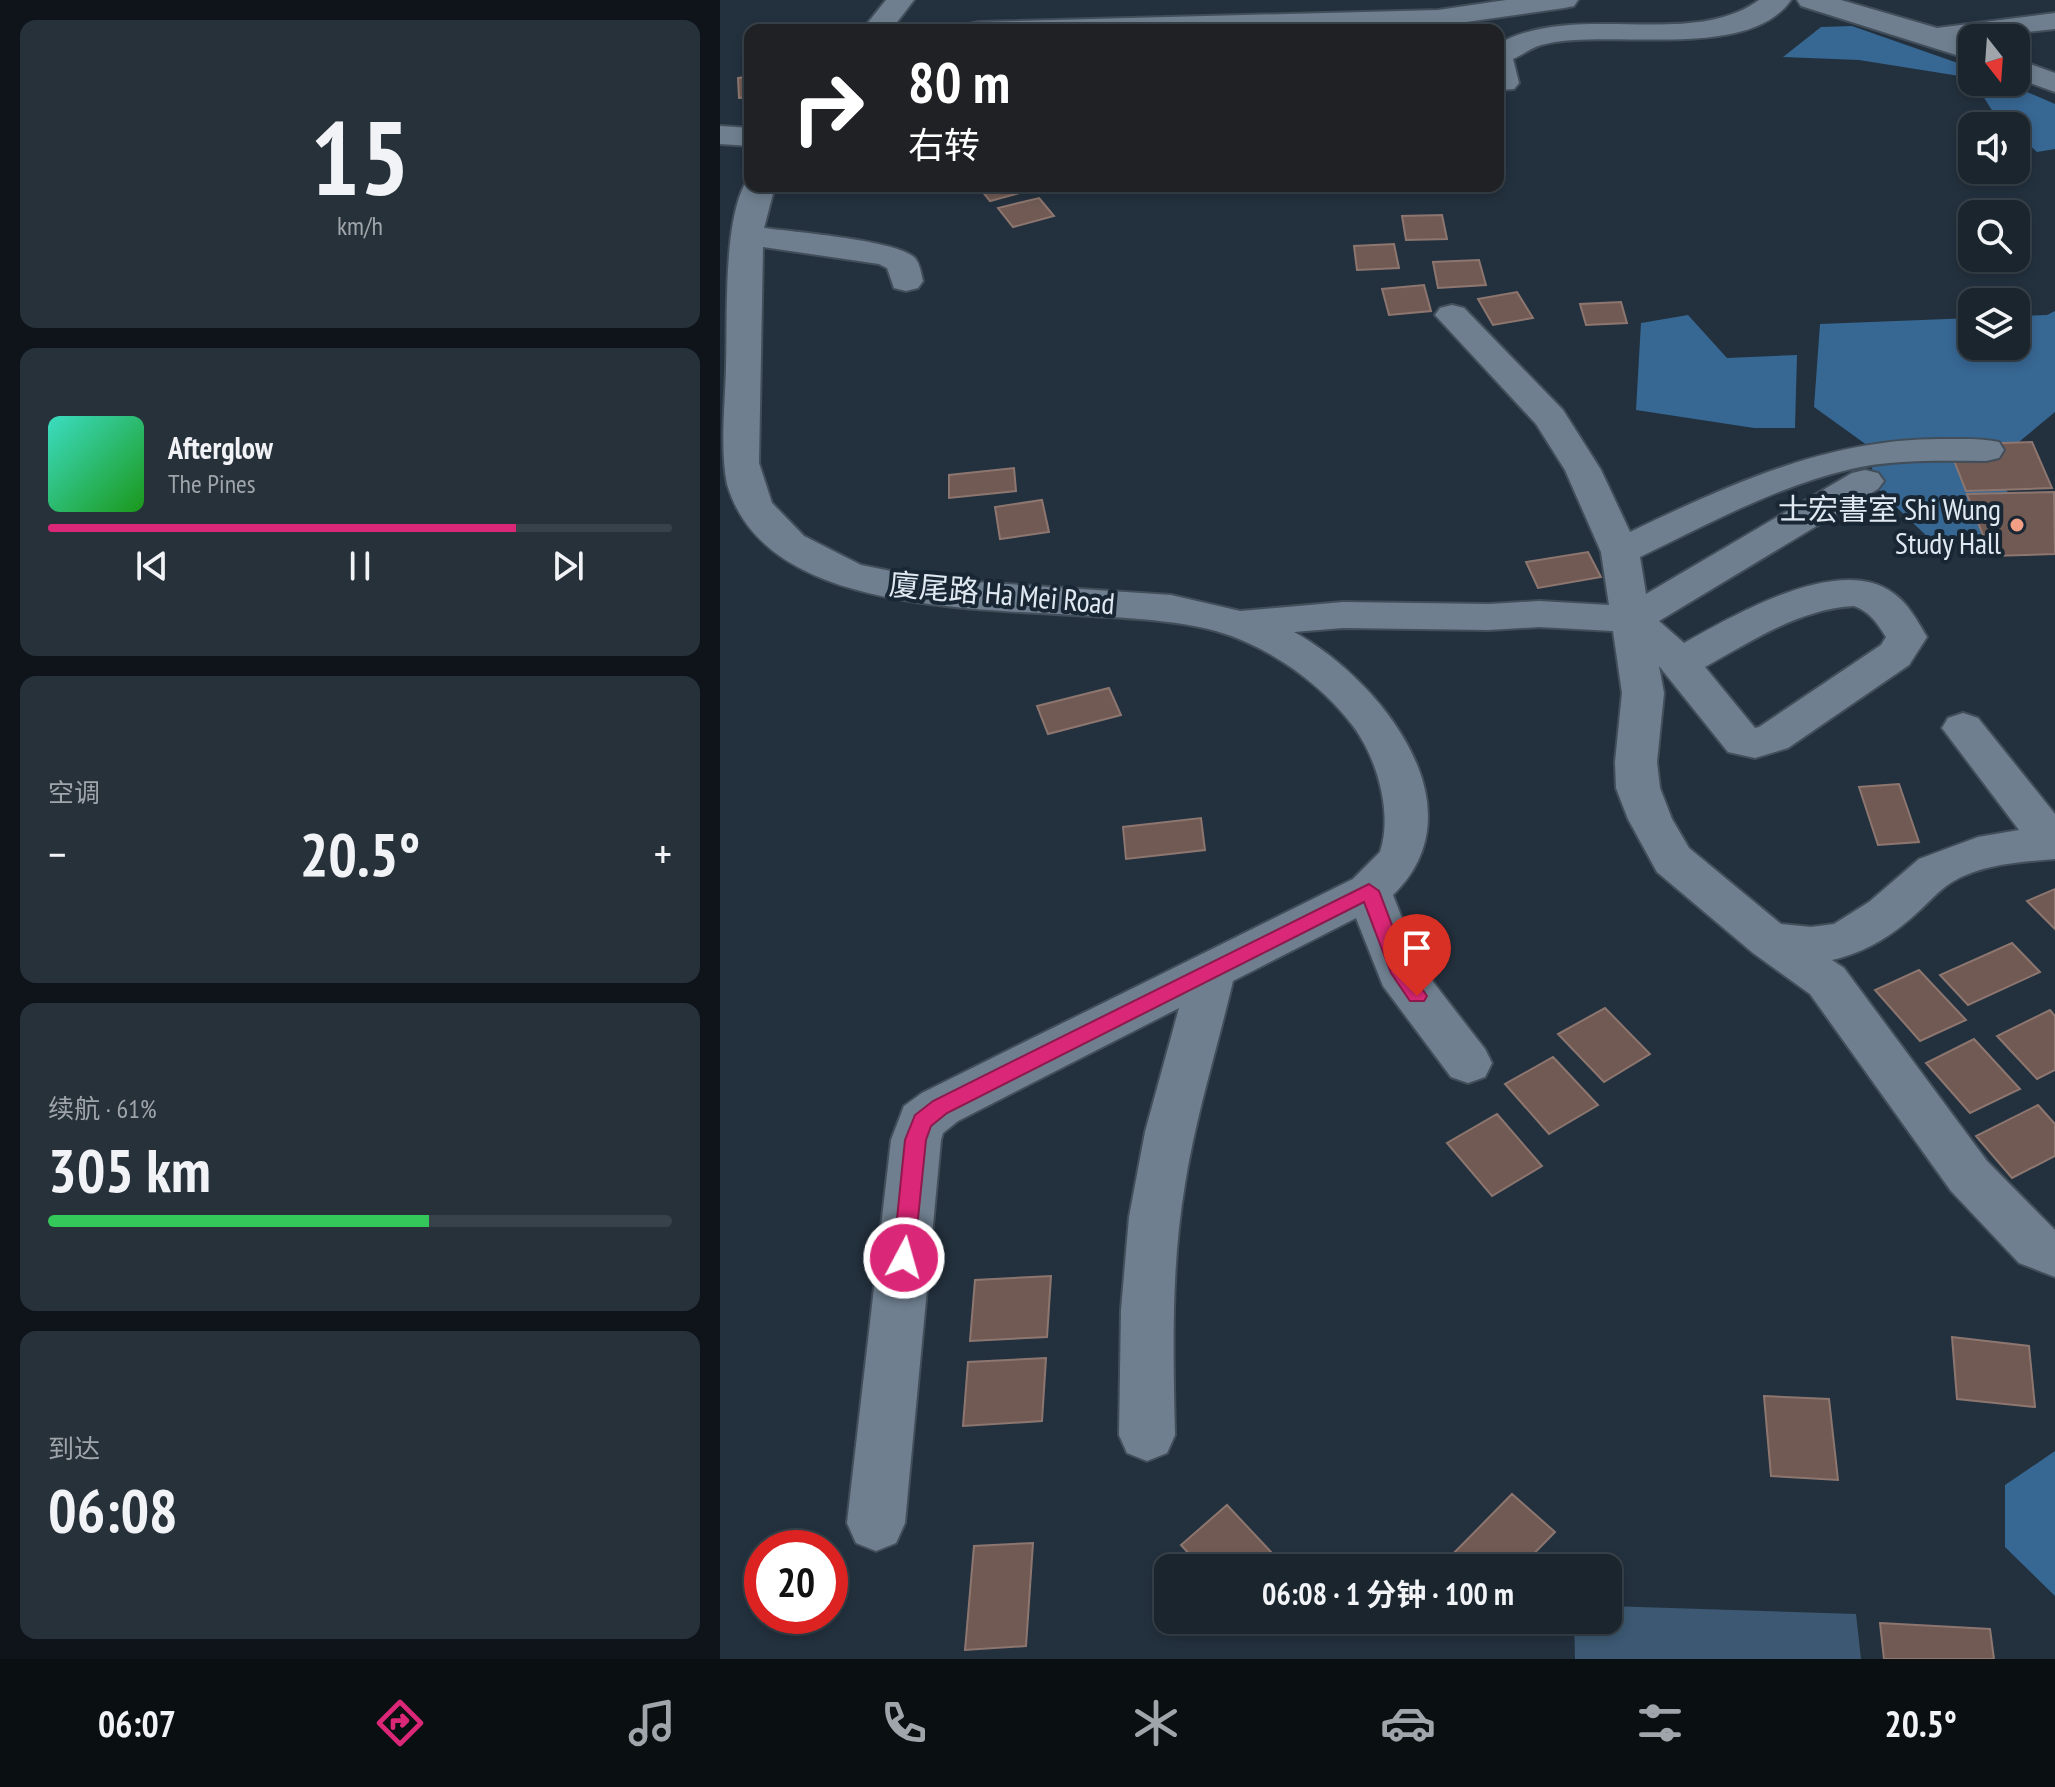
<!DOCTYPE html>
<html lang="zh">
<meta charset="utf-8">
<style>
:root{--surface:#1a252e;--page:#27313a;--text:#f1f3f6;--muted:#9fa5aa;--line:#38424a;--accent:#db2777}
body{margin:0;font-family:"PT Sans Narrow","Noto Sans SC",sans-serif;background:var(--page);color:var(--text);height:100vh;display:flex;flex-direction:column;font-size:30px;white-space:nowrap}
*{box-sizing:border-box;margin:0}
p{font-size:26px;color:var(--muted)}
.icon{flex:none;width:44px;height:44px;fill:none;stroke:currentColor;stroke-width:2;stroke-linecap:round;stroke-linejoin:round}
.map{position:relative;flex:1;overflow:hidden}
.drawer{display:flex;flex-direction:column;gap:20px;padding:20px;background:#0e1419;width:720px}
.drawer>*{flex:none}
.hud{position:absolute;left:24px;top:24px;width:760px;height:168px;border-radius:16px;box-shadow:0 4px 12px #0003,0 0 0 2px var(--line);background:#202124;color:#fff;overflow:hidden}
.needle{width:52px;rotate:163deg}
.tools{position:absolute;left:1238px;top:24px;display:grid;gap:16px}
.tools a{display:grid;place-items:center;width:72px;height:72px;border-radius:16px;background:var(--surface);box-shadow:0 4px 12px #0003,0 0 0 2px var(--line);font-size:40px}
.speed{position:absolute;left:24px;top:1530px;display:flex;gap:16px;font-size:40px;font-weight:700;text-align:center}
.speed>*{display:grid;place-content:center;width:104px;height:104px;border-radius:50%;background:var(--surface);box-shadow:0 4px 12px #0003,0 0 0 2px var(--line);line-height:1}
.speed .limit{border:12px solid #d22;background:#fff;color:#111}
.pin{position:absolute;display:grid;place-items:center;width:68px;height:68px;color:#fff;margin:-82px -34px;border-radius:50% 50% 50% 0;rotate:-45deg;box-shadow:0 0 8px #0007}
.pin .icon{rotate:45deg}
.me{position:absolute;width:88px;margin:-44px;rotate:6deg;stroke-linejoin:round;filter:drop-shadow(0 0 6px #0008)}
.turn{display:flex;align-items:center;gap:28px;height:168px;padding:0 32px;font-size:36px}
.turn .icon{width:104px;height:104px;stroke-width:2.5}
.turn b{display:block;font-size:56px;line-height:68px}
.big{font-size:60px;font-weight:700;line-height:1.1}
.drawer .card{flex:1;display:flex;flex-direction:column;justify-content:center;gap:12px;min-width:0;padding:0 28px;border-radius:16px;background:var(--page)}
.drawer .dial{align-items:center;gap:0}
.dial b{font-size:104px;line-height:1}
.song{display:flex;align-items:center;gap:24px}
.cover{width:96px;height:96px;border-radius:12px;background:linear-gradient(135deg,hsl(170 70% 55%),hsl(120 70% 35%))}
.played{height:8px;border-radius:4px;background:linear-gradient(90deg,var(--accent) 75%,var(--line) 75%)}
.keys{display:flex;justify-content:space-around;direction:ltr}
.heat{display:flex;justify-content:space-between;align-items:center;font-size:44px;direction:ltr}
.charge{height:12px;border-radius:6px;background:linear-gradient(90deg,#34c759 61%,var(--line) 0)}
.trip{position:absolute;left:434px;top:1554px;width:468px;height:80px;border-radius:16px;background:var(--surface);box-shadow:0 4px 12px #0003,0 0 0 2px var(--line);font-weight:700;line-height:80px;text-align:center}
.dock{display:flex;height:128px;justify-content:space-around;align-items:center;background:#0a0f12;color:var(--muted)}
.dock .icon{width:56px;height:56px}
.dock .active{color:var(--accent)}
.dock b{font-size:36px;color:var(--text)}
main{display:flex;flex:1;min-height:0}
.map>svg:first-child{display:block}
.green{fill:#3c5872}
.forest{fill:#376793}
.building{fill:#705a53;stroke:#8d766f;stroke-width:2}
.lines{fill:none;stroke-linecap:round;stroke-linejoin:round}
.minor-casing{stroke:#424e5a;stroke-width:4}
.minor{fill:#6f7f8f;fill-rule:evenodd}
.route{fill:#db2777;stroke:#8e194d;stroke-width:2}
.poi-dot{fill:#f39f85;stroke:#192734;stroke-width:3}
.labels{text-anchor:middle;dominant-baseline:central;stroke-width:8;stroke-linejoin:round;paint-order:stroke}
.poi-label{font-size:30px;fill:#e0e9f2;stroke:#192734;text-anchor:end}
.street-label{font-size:30px;fill:#e0e9f2;stroke:#192734}
</style>
<main>
<section class="drawer">
<div class="card dial"><b>15</b><p>km/h</p></div>
<div class="card">
<div class="song"><i class="cover"></i><div><b>Afterglow</b><p>The Pines</p></div></div>
<div class="played"></div>
<div class="keys"><svg class="icon" aria-label="previous" viewBox="0 0 24 24"><path d="M18 5L8 12l10 7zM5 5v14"/></svg><svg class="icon" aria-label="pause" viewBox="0 0 24 24"><path d="M8 5v14M16 5v14"/></svg><svg class="icon" aria-label="next" viewBox="0 0 24 24"><path d="M6 5l10 7-10 7zM19 5v14"/></svg></div>
</div>
<div class="card"><p>空调</p>
<div class="heat"><a>−</a><b class="big">20.5°</b><a>+</a></div>
</div>
<div class="card"><p>续航 · 61%</p><b class="big">305 km</b><div class="charge"></div></div>
<div class="card"><p>到达</p><b class="big">06:08</b></div>
</section>
<div class="map">
<svg width="1335" height="1659" viewBox="0 0 1335 1659">
<rect width="100%" height="100%" fill="#23313e"/>
<path class="green" d="M888,1606L1136,1614L1141,1659H855L854,1620H888Z"/>
<path class="forest" d="M1132,26L1252,68V78L1139,60L1063,57L1101,27Z
M1254,82H1284L1335,104V149L1317,152L1296,133V126H1288L1275,115Z
M1335,311V412L1271,465L1309,527L1212,541L1153,485L1151,448L1094,407L1100,324L1252,318V346H1296V316L1327,315Z
M968,315L1007,358L1077,355L1075,428H1034L916,410L921,323Z
M1335,1451V1596L1285,1547V1485Z"/>
<path class="building" d="M30,76V97L19,98L18,78Z
M258,186H307L311,190L270,201Z
M319,198L334,216L293,227L278,208Z
M722,215L727,239L686,240L682,216Z
M674,244L679,268L637,270L634,246Z
M759,260L766,285L718,288L713,262Z
M704,285L711,311L669,315L662,289Z
M797,292L813,318L773,325L758,299Z
M901,302L907,323L866,325L860,304Z
M1312,442L1332,488L1246,491L1228,445Z
M294,468L296,491L229,498V475Z
M1334,492L1335,554L1271,556L1247,494Z
M322,500L329,532L280,539L275,507Z
M868,552L881,577L818,588L806,562Z
M389,688L401,715L328,734L317,706Z
M1179,784L1199,842L1158,845L1139,787Z
M481,818L485,850L406,859L403,827Z
M1335,889V929L1307,901Z
M1292,943L1320,972L1248,1005L1220,975Z
M1199,970L1246,1020L1200,1041L1155,990Z
M885,1008L930,1054L884,1082L838,1034Z
M1330,1010L1335,1016V1070L1317,1079L1277,1036Z
M1254,1039L1300,1089L1250,1113L1206,1063Z
M833,1057L878,1105L829,1134L785,1084Z
M1318,1105L1335,1124V1156L1292,1178L1256,1136Z
M777,1114L822,1166L772,1196L727,1143Z
M331,1276L327,1337L250,1341L255,1280Z
M1232,1337L1309,1346L1315,1407L1237,1399Z
M326,1358L322,1421L243,1426L248,1362Z
M1044,1396L1109,1399L1118,1480L1051,1476Z
M792,1494L835,1532L800,1568H730L724,1563Z
M507,1505L566,1568H482L461,1545Z
M313,1543L306,1646L245,1650L254,1546Z
M1160,1623L1270,1629L1274,1659H1164Z"/>
<g class="lines">
<g class="minor-casing">
<path id="minor" d="M166,0H194L171,30H142Z
M786,0H858L854,6L844,8L718,26L579,30H245L249,24L259,22L718,10Z
M1039,0H1071C1027,63 885,27 821,45C811,48 802,55 793,59L799,83L794,89L778,90V44C856,0 971,50 1039,0Z
M1077,0H1121L1217,28L1335,13V29L1252,38V60L1081,6Z
M1296,59L1335,73V92L1296,78Z
M0,126L30,128V146L0,144Z
M28,179L30,186H55L44,228C73,232 177,240 195,258C200,264 201,273 203,281L198,288L186,291L174,288L167,268L159,264L43,247L39,463L52,503L84,536L141,565L210,579L451,595L520,611L623,602L769,604L819,601L889,605L881,552L845,470L816,424L715,315L720,308L732,305L744,308L843,410L881,470L910,532C1010,484 1110,438 1224,439C1243,439 1261,438 1279,442L1284,450L1279,458L1266,461C1221,461 1175,459 1131,469C1057,486 988,524 920,557L926,594L1132,473L1145,470L1158,473L1164,481L1158,489L939,621L964,643C1013,616 1119,553 1173,593C1188,603 1198,622 1207,637L1189,665L1068,748L1035,758L1008,752L939,666L944,693L937,762L940,788L952,819L969,848L1061,924L1091,927L1114,924L1149,902L1199,859L1258,837L1299,830L1222,728L1228,718L1243,713L1258,718L1335,814V859C1300,862 1262,864 1232,882C1219,890 1209,902 1199,911C1173,935 1147,952 1112,960L1124,968L1267,1161L1335,1230V1277L1299,1263L1231,1191L1090,994L1033,953L937,872L908,819L896,788L895,762L902,693L893,631L819,627L769,630L623,628L574,632C658,678 764,807 673,895L700,965L765,1049L772,1063L765,1077L748,1083L731,1077L663,986L636,918L513,981C497,1049 476,1115 465,1184C451,1267 453,1351 455,1435L447,1453L427,1461L407,1453L399,1435L401,1310L409,1217L425,1132L459,1008L238,1121L223,1133L221,1140L185,1523L176,1543L156,1551L136,1543L127,1523L171,1140L184,1106L202,1093L633,879L660,852C673,813 657,758 633,726C601,683 548,646 496,631C367,595 55,648 7,484C0,449 5,405 6,369C8,321 2,217 28,179ZM1134,606C1149,611 1158,624 1166,637L1161,645L1039,727L1035,728L985,667C1032,641 1079,609 1134,606Z"/>
</g>
<use href="#minor" class="minor"/>
</g>
<path class="route" d="M649,884L659,891L689,970L707,996L704,1001H690L671,973L644,902L227,1113L211,1126L206,1140L194,1258L191,1264L184,1267L176,1264L173,1258L185,1140L195,1115L213,1101Z"/>
<circle class="poi-dot" cx="1297" cy="525" r="8"/>
<g class="labels">
<g class="poi-label">
<text x="1281" y="508">士宏書室 Shi Wung<tspan x="1281" dy="34">Study Hall</tspan></text>
</g>
<g class="street-label">
<text transform="translate(282 593) rotate(5)">廈尾路 Ha Mei Road</text>
</g>
</g>
</svg>
<div class="tools">
<a><svg class="needle" viewBox="-14 -14 28 28"><path d="M0-13l5 13h-10z" fill="#e53935"/><path d="M0 13l5-13h-10z" fill="#9fa5aa"/></svg></a>
<a><svg class="icon" aria-label="sound" viewBox="0 0 24 24"><path d="M4 9h4l5-4v14l-5-4H4zM17 9q2 3 0 6"/></svg></a>
<a><svg class="icon" aria-label="search" viewBox="0 0 24 24"><circle cx="10" cy="10" r="6"/><path d="M15 15l6 6"/></svg></a>
<a><svg class="icon" aria-label="layers" viewBox="0 0 24 24"><path d="M12 4l9 5-9 5-9-5zM3 14l9 5 9-5"/></svg></a>
</div>
<div class="speed"><div class="limit">20</div></div>
<div class="pin" style="left:697px;top:996px;background:#d93025"><svg class="icon" aria-label="arrive" viewBox="0 0 24 24"><path d="M6 21V4h12l-3 4 3 4H6"/></svg></div>
<svg class="me" style="left:184px;top:1258px" viewBox="-20 -20 40 40"><circle r="17" fill="#db2777" stroke="#fff" stroke-width="3"/><path d="M0-11L8 9 0 5-8 9z" fill="#fff"/></svg>
<div class="trip">06:08 · 1 分钟 · 100 m</div>
<div class="hud">
<div class="turn"><svg class="icon" aria-label="right" viewBox="0 0 24 24"><path d="M7 20v-9h11M14 6l5 5-5 5"/></svg><div><b>80 m</b>右转</div></div>
</div>
</div>
</main>
<nav class="dock">
<b>06:07</b>
<svg class="icon active" aria-label="directions" viewBox="0 0 24 24"><path d="M12 3l9 9-9 9-9-9zM9 14v-3h6M13 9l2 2-2 2"/></svg>
<svg class="icon" aria-label="music" viewBox="0 0 24 24"><path d="M9 18V5l10-2v13"/><circle cx="6" cy="18" r="3"/><circle cx="16" cy="16" r="3"/></svg>
<svg class="icon" aria-label="phone" viewBox="0 0 24 24"><path d="M5 4h4l2 5-3 2q2 4 5 5l2-3 5 2v4C11 20 4 13 5 4z"/></svg>
<svg class="icon" aria-label="climate" viewBox="0 0 24 24"><path d="M12 3v18M4 7l16 10M4 17L20 7"/></svg>
<svg class="icon" aria-label="car" viewBox="0 0 24 24"><path d="M5 17H2v-5l4-1 3-4h7l3 4 3 1v5h-3M9 17h6M6 11h13"/><circle cx="7" cy="17" r="2"/><circle cx="17" cy="17" r="2"/></svg>
<svg class="icon" aria-label="filters" viewBox="0 0 24 24"><path d="M4 7h16M4 17h16"/><circle cx="9" cy="7" r="2"/><circle cx="15" cy="17" r="2"/></svg>
<b>20.5°</b>
</nav>
